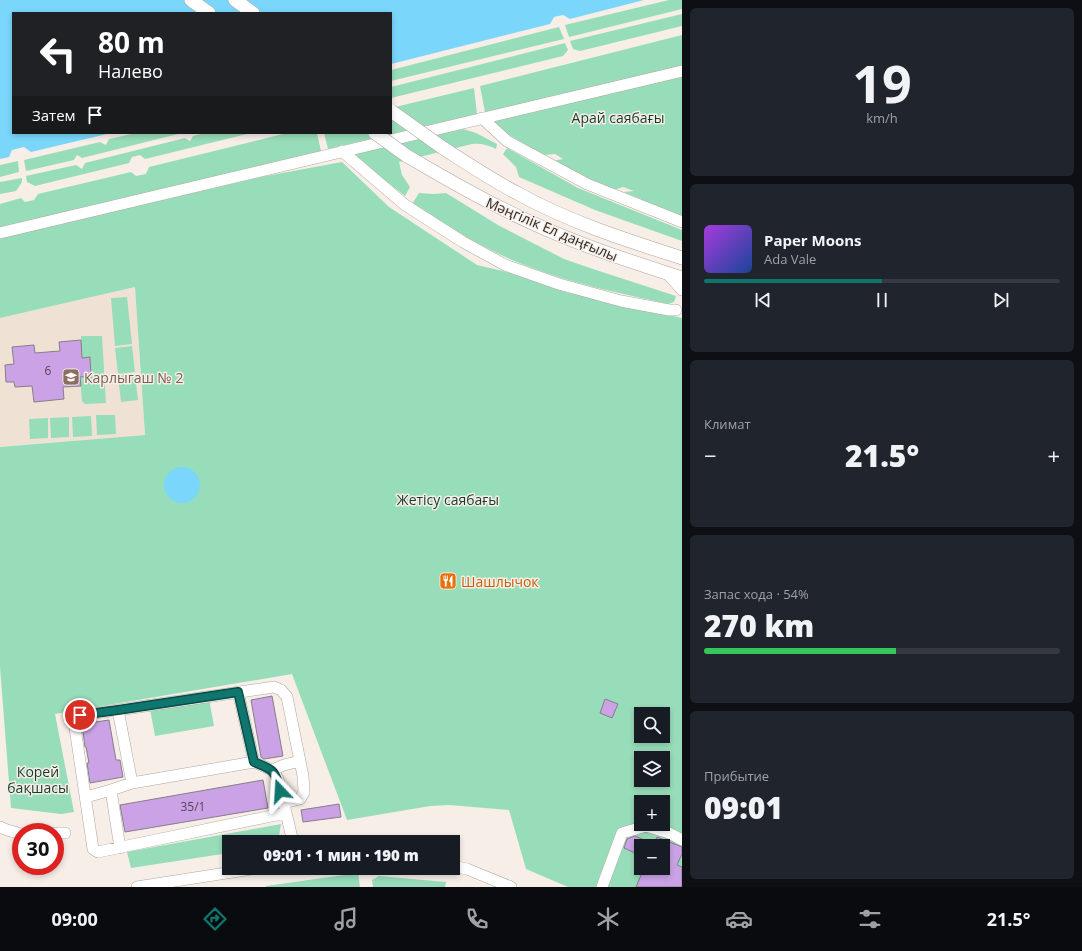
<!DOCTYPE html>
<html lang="ru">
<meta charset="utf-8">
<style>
:root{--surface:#171b24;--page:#20242c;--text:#f1f3f6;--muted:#9ea1a6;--line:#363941;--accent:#0f766e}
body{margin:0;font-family:"Open Sans",sans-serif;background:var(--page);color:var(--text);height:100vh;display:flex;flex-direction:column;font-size:15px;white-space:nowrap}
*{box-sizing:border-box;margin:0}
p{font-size:13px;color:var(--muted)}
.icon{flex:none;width:22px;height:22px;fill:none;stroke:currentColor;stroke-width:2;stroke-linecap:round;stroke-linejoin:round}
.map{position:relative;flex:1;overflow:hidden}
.drawer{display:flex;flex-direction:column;gap:8px;padding:8px;background:#0d0f14;width:400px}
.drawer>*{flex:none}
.hud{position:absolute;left:12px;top:12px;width:380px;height:122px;border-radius:0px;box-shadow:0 2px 6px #0003;background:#202124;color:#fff;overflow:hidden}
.tools{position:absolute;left:634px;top:707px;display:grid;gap:8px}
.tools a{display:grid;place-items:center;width:36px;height:36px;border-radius:0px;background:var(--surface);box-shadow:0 2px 6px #0003;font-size:20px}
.speed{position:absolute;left:12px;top:823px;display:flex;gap:8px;font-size:20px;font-weight:700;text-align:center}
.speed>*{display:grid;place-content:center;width:52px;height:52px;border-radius:50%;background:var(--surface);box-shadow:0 2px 6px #0003;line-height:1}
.speed .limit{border:6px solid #d22;background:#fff;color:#111}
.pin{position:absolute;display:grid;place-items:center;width:34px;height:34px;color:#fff;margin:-17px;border:2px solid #fff;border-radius:50%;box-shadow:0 1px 4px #0007}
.me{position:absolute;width:44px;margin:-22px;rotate:340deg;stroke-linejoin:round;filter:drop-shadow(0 0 3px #0008)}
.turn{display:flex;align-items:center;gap:14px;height:84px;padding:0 20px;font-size:18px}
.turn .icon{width:52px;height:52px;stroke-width:2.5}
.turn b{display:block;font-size:28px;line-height:34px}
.then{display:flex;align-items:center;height:38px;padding:0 20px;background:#0003;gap:8px;font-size:15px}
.big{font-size:30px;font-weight:800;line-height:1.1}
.drawer .tile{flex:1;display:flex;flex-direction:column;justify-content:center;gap:6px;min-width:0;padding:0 14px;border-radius:6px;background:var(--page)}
.drawer .dial{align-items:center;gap:0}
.dial b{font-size:52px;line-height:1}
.song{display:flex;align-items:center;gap:12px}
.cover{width:48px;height:48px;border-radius:6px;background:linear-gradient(135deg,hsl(280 70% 55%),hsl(220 70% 35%))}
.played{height:4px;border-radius:2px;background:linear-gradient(90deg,var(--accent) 50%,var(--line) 50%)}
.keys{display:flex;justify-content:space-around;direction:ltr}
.heat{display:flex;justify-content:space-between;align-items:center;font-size:22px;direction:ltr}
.charge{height:6px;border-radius:3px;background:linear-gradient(90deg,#34c759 54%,var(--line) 0)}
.trip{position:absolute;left:222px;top:835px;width:238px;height:40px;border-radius:0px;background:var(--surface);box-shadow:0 2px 6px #0003;font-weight:800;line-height:40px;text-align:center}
.menu{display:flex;height:64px;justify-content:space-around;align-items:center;background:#090b0e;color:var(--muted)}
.menu .icon{width:28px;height:28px}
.menu .selected{color:var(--accent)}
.menu b{font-size:18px;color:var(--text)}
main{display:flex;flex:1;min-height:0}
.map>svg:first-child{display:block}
.built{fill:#f0e1d5}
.green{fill:#98ddb9;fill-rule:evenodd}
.water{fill:#7ad7fb}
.building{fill:#caa2e5;stroke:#837f87}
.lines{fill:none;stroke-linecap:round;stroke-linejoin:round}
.minor-casing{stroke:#b0a8a1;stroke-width:12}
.major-casing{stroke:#b0a8a1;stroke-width:14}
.minor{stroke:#fff;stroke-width:11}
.major{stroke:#fff;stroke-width:13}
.major-bridge-casing{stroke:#b0a8a1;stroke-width:14;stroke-linecap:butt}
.major-bridge{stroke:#fff;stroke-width:13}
.route-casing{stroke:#0a4d48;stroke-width:10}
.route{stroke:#0f766e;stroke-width:7}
.labels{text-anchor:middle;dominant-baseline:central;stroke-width:3;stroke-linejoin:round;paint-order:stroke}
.number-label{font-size:12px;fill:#544756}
.park-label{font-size:14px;fill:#173b2a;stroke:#f7eee7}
.street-label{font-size:14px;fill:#2c2926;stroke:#f7eee7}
.education-label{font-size:14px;fill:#785e54;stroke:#f7eee7;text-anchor:start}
.food-label{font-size:14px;fill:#c56008;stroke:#f7eee7;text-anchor:start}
</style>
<main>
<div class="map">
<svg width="682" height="887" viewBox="0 0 682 887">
<rect width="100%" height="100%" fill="#f7eee7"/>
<path class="built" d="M135,287L145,435L0,447V318Z"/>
<path class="green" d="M669,0H682V9L569,37L565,25Z
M682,14V26L580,51L573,49L570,41Z
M559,27L564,39L391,81V70Z
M682,35V217L624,192L634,191L623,187L614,190L591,180L553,161L563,159L555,154L543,155L496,127L495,121L485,112L480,86Z
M565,43L568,50L563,56L391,98V87Z
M474,88L477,114L328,149L324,133H391V108Z
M463,129L476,133L497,144L496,149C488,145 481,143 472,144L399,162L402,175L410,187L405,196L357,158L356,155L357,152L361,151Z
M136,133H182L82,158L77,155L74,160L26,171L24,160L100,142L106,145L109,139Z
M205,133H251L145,159L140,155L132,157L129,163L35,186L27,182L26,176L76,165L82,169L85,163L185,138L190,141L193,136Z
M287,133H317L321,151L0,228V204L21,198L25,202L34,200L38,194L131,172L136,176L146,174L149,167Z
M507,148L578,188L682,230V241L595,210L519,177L516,167L503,154Z
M18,161L19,172L0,177V165Z
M342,162L389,207L477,265L511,273L565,292L682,318V887H568L526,869L509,810L449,805L430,806L347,820L292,674L55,714L74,812L61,814L11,808L0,667V447L145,435L135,287L0,318V238L266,176ZM641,714H663V736H641ZM641,758H663V780H641ZM641,802H663V824H641ZM641,846H663V868H641Z
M22,178V182L16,191L0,194V182Z
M419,193L433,194L446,193L498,225L564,259L593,269L676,296L674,302L668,304C621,293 572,284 527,266C485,250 449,227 412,204Z
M127,297L132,344L115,346L111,298Z
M81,336H102L106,403L85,404L82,401L80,377L91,375L90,357L82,358Z
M132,346L135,372L118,374L115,348Z
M135,374L138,400L121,402L118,376Z
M96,415H115L116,434L97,435Z
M91,416L92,436L73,437L72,417Z
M69,417V437L51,438L50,418Z
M48,418V438L30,439L29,419Z
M209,699L214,726L155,736L150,709Z
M281,824L278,842H229V853L131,868L127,852Z
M358,873L360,887H266V886Z
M379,876L446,882L445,887H373L372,880Z"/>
<path class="water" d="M0,0H644L570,19L563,15L554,17L550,24L391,64V13H13V133H111L31,152L24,147L12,150L9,157L0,159Z
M164 485a18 18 0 1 1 36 0a18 18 0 1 1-36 0Z"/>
<path class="building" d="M81,340L82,358L90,357L91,376L80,377L81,386L63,387L64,399L34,402L32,386L15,387L14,382H6L5,365L14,364L12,347L34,345L35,353L60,351L59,342Z
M272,696L283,756L264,759L261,757L251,700Z
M605,699L618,704L612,718L600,713Z
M109,720L116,760H120L123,777L90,783L87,763H89L86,747H85L82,724Z
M263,780L268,808L125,832L120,805Z
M339,804L341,817L303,822L301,810Z
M635,836L654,844L657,837L682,847V854L677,865L682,867V887H636L644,868H663V846H640L637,854L624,848L627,839Z"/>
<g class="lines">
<g class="minor-casing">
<path id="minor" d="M482,118L507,141L587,184L682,222
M342,151L405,205L463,242L505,265L559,284L621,301L669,310H676
M0,233L682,71
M667,273L682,290
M238,692L254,762
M118,710L274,687L281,690L287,697L303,776L304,792L300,799L283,803
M272,770L284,765L300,761
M132,783L118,710L80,715L74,721L93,849L98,852L286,813
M86,797L111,790
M0,827L7,830L21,834
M55,833H65
M120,848L111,790L132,783L254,762L272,770L278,779L293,842
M453,866L467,869L511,887
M137,887L258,868
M602,887L622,833L646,826L669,833L682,840"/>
</g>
<g class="major-casing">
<path id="major" d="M191,0L209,13
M235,0L253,13
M443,148C468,164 492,180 517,193C569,222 626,240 682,258
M407,156C450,181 493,206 539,226C585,247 633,262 682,278"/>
</g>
<use href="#minor" class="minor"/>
<use href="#major" class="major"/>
<g class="major-bridge-casing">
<path id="major-bridge" d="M391,111L443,148
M375,133L407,156"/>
</g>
<use href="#major-bridge" class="major-bridge"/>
</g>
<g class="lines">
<g class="route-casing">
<path id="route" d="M80,715L118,710L238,692L254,762C273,770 275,769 280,791"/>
</g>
<use href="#route" class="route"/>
</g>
<defs>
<g id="school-square" transform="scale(0.9)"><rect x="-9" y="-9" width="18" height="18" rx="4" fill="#8d6e63" stroke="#f7eee7"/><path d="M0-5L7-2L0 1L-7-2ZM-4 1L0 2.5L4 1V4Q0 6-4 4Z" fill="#fff"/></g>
<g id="restaurant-square" transform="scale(0.9)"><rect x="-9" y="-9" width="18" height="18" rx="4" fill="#e8710a" stroke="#f7eee7"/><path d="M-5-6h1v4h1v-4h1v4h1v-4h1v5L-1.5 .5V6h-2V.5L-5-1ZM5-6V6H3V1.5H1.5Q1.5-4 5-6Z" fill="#fff"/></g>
</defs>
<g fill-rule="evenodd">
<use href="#school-square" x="71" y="377"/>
<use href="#restaurant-square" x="448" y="581"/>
</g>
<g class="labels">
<g class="number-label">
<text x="48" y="370">6</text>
<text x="193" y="806">35/1</text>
</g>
<g class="park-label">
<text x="618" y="117">Арай саябағы</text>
<text x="448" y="499">Жетісу саябағы</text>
<text x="38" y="771">Корей<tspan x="38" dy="16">бақшасы</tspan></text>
</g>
<g class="street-label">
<text transform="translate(552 229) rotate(23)">Мәңгілік Ел даңғылы</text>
</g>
<g class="education-label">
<text x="84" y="377">Карлыгаш № 2</text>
</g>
<g class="food-label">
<text x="461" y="581">Шашлычок</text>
</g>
</g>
</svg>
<div class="tools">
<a><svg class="icon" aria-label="search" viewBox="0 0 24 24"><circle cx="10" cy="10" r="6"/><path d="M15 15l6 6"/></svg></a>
<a><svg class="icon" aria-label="layers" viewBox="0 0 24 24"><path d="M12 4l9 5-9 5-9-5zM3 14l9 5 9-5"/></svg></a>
<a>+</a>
<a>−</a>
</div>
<div class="speed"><div class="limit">30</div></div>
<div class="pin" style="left:80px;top:715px;background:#d93025"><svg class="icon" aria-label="arrive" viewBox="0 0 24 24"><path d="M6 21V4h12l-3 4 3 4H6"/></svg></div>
<svg class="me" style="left:280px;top:791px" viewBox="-20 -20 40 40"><path d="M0-17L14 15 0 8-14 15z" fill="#0f766e" stroke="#fff" stroke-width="4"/></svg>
<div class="trip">09:01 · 1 мин · 190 m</div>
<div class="hud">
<div class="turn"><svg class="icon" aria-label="left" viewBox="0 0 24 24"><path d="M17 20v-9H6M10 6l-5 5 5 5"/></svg><div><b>80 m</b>Налево</div></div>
<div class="then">Затем<svg class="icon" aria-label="arrive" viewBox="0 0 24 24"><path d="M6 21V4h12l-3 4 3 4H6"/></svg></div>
</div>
</div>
<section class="drawer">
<div class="tile dial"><b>19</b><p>km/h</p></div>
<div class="tile">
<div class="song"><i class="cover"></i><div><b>Paper Moons</b><p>Ada Vale</p></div></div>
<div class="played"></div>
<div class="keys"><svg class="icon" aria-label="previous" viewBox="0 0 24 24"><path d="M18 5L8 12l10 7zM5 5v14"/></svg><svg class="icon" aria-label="pause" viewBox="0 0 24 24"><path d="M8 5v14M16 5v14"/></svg><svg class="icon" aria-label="next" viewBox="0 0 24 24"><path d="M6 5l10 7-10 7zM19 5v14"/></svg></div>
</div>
<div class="tile"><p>Климат</p>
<div class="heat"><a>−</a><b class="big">21.5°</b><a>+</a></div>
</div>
<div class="tile"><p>Запас хода · 54%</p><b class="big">270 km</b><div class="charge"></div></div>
<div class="tile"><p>Прибытие</p><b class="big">09:01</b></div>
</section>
</main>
<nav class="menu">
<b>09:00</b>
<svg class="icon selected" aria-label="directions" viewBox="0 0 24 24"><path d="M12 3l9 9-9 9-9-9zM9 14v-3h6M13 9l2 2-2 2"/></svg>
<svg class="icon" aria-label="music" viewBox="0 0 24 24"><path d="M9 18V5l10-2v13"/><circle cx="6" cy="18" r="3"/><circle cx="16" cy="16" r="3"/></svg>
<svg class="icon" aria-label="phone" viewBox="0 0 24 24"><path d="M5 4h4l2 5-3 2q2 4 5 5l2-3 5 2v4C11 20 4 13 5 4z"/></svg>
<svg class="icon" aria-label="climate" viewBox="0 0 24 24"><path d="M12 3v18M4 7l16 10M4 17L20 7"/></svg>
<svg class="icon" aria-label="car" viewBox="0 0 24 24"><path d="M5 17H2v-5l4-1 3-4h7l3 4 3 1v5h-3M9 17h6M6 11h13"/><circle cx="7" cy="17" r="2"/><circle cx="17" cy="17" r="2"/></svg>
<svg class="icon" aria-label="filters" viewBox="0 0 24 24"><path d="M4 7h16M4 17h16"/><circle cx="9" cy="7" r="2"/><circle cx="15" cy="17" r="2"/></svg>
<b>21.5°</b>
</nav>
